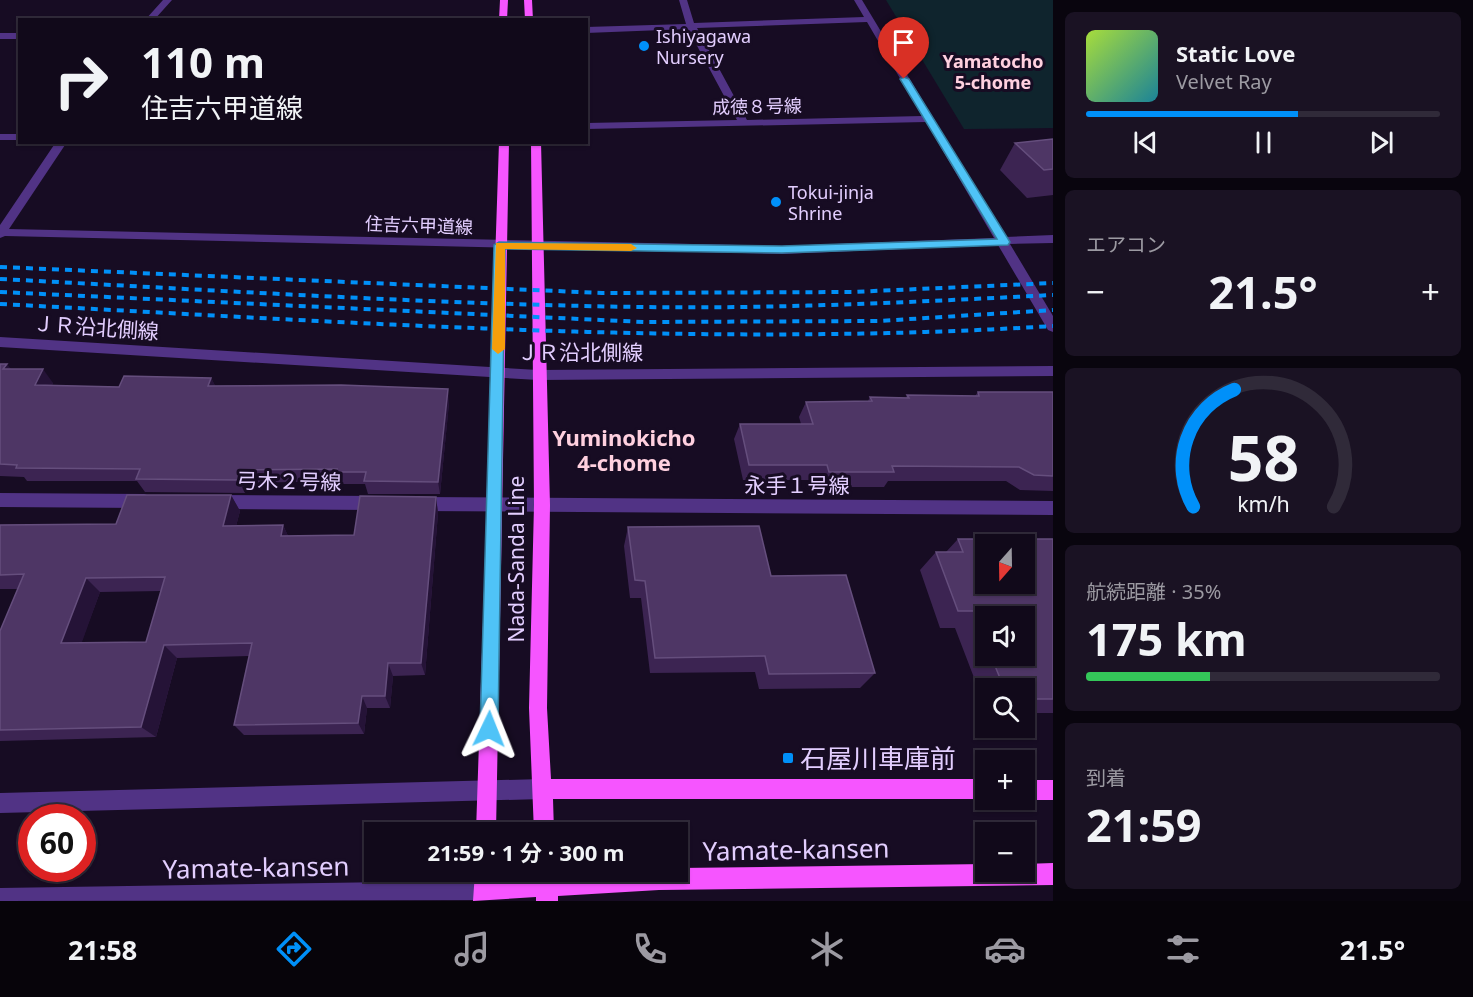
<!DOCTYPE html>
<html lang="ja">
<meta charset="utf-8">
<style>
:root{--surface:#11091a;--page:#1a1223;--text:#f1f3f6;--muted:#9c9aa2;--line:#302a39;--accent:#0090f9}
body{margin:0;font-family:"Noto Sans","Noto Sans JP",sans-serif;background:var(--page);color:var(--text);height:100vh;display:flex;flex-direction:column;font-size:22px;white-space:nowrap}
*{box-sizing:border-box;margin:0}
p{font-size:20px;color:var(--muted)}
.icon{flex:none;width:33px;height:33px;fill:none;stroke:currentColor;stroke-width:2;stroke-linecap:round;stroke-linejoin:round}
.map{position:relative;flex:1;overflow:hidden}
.drawer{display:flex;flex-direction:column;gap:12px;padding:12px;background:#09050e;width:420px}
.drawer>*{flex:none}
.hud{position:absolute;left:18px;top:18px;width:570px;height:126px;border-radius:0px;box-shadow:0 2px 4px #0004,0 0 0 2px var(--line);background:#11091a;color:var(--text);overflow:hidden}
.needle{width:39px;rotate:200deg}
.buttons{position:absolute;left:975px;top:534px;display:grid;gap:12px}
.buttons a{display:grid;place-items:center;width:60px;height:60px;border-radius:0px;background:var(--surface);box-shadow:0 2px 4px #0004,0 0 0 2px var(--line);font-size:30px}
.speed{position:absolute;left:18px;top:804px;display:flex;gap:12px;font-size:30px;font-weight:700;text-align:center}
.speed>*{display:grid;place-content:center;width:78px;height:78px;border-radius:50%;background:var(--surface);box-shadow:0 2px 4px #0004,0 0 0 2px var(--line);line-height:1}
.speed .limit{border:9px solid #d22;background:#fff;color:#111}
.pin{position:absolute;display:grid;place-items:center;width:51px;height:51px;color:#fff;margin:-62px -26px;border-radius:50% 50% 50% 0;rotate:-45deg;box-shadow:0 0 6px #0007}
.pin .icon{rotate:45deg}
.me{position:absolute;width:66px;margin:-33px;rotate:2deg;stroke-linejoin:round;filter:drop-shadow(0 0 4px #0008)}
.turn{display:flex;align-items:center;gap:21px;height:126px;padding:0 24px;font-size:27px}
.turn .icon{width:78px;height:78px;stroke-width:2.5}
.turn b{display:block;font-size:42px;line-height:51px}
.big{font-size:45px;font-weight:700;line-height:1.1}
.drawer .card{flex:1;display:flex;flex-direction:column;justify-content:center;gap:9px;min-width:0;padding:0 21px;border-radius:9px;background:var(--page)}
.drawer .dial{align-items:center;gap:0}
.dial svg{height:156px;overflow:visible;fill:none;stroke:var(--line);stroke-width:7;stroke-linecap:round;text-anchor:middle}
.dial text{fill:var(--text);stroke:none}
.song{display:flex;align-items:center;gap:18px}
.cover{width:72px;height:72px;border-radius:9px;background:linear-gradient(135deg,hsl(80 70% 55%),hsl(190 70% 35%))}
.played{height:6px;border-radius:3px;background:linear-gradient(90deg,var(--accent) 60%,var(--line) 60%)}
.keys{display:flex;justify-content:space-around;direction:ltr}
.heat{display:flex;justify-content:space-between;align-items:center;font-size:33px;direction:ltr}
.charge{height:9px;border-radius:4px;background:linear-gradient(90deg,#34c759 35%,var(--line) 0)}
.trip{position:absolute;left:364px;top:822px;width:324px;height:60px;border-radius:0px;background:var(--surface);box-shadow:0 2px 4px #0004,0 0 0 2px var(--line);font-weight:700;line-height:60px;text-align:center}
.menu{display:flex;height:96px;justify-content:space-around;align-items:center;background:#07040a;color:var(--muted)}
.menu .icon{width:42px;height:42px}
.menu .on{color:var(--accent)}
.menu b{font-size:27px;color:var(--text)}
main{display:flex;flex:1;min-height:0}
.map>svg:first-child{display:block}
.green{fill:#0f242d}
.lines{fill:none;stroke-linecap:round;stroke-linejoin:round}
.minor{fill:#513385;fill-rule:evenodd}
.major{fill:#f655ff;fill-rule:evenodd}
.rail{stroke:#0090f9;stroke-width:4;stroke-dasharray:7 6;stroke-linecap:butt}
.wall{fill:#3c2452;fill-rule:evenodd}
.shaded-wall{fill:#251337}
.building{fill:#4e3665;stroke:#654e7d;stroke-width:1.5;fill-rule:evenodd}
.route{fill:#4fc3f7;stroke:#337fa1;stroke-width:1.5}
.slow{fill:#f59e0b}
.poi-dot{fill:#0090f9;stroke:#170c23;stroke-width:2}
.labels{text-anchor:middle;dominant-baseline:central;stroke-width:6;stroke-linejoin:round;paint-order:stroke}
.far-poi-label{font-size:18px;fill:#e3ceff;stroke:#170c23;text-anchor:start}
.far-neighbourhood-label{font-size:18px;font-weight:bold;fill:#ffd0df;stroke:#170c23}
.far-street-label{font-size:18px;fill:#e3ceff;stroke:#170c23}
.street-label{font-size:21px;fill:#e3ceff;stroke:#170c23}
.neighbourhood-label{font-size:22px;font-weight:bold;fill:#ffd0df;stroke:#170c23}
.near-poi-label{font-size:26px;fill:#e3ceff;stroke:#170c23;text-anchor:start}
.near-street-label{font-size:26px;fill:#e3ceff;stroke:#170c23}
</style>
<main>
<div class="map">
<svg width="1053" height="901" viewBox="0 0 1053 901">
<rect width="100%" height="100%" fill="#170c23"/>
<path class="green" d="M886,0H1053V128L964,129Z"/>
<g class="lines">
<path class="minor" d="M163,0H172L154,20H145Z
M679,0H687L694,23L864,17L854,0H862L1005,237L1053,235V243L1010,244L1053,316V332L1048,330L998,245L782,254L5,236L0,238V225L56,142H67L9,229L782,246L994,238L926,122L586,129V123L737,120L688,29L586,33V27L686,24ZM867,22L922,116L747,120L697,28Z
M0,33H20V39H0Z
M0,134H20V140H0Z
M0,337L538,370L1053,366V376L538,380L0,347Z
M0,493L144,494L150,496L152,501L150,506L144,508L0,507Z
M216,495L378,496L384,498L386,503L384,508L378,510L216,509L210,507L208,502L210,497Z
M417,497L1053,501V515L417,511L411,509L409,504L411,499Z
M542,779L549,782L552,789L549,796L542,799L0,813V793Z
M484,878L492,881L495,889L492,897L484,900L0,901V888L390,882Z"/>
<path class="major" d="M500,0H508L507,20H499Z
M524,0H532L533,20H525Z
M499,142H509L496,832H476Z
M531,142H541L550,505L547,708L551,779H986V799H553L554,832H534L529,708L534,505Z
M1024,780H1053V800H1023Z
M1053,863V885L659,890L558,896V901H536V897L473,901L475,872H495L496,878L535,875L536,872H556L557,874L678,872V868L986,864V872H1024V864Z"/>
<path class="rail" d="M0,267L602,293L852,292L1053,283
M0,279C213,290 427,304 640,307C778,309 915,302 1053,295
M0,292L644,322L879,321L1053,310
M0,304C350,322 702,348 1053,326"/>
</g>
<path class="wall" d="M1053,139V195L1027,198L1000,170L1015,143Z
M0,364L11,369L53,383L52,385L119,387L211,378L215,386L449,403L440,494H368L365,484H341L340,481L247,483L245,493L145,492L137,481H27L24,477L0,476Z
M978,392H1053V491L1020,490L1006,481H888L884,487H821L819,480H743L734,439L740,424H801L799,417L806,402L868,401L870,397L906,398L907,395L975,396Z
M231,495L240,511L236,526L283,525L288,536L354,535L436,497L438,513L425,675L393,676L390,708H367L364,734L244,735L234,725L249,656L177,658L156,737L0,741V631L18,589H0V525L116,524ZM161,591L146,642L81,643L100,592Z
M628,527L771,576L875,673L860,688L759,689L755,672L650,673L641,598H630L624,546Z
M958,539H1053V713H1024V688H986V709L955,628H940L920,570L936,552H946ZM986,616L1024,656H986Z"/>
<path class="shaded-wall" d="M7,364L17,377L3,369Z
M43,369L53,383L45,398L35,385Z
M211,378L218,391L208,386Z
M448,389L449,403L440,494L438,482Z
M241,470L247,483L245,493L238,480Z
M231,495L240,511L232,541L223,526Z
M436,497L438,513L425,675L421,663Z
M283,525L290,540L281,536Z
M86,578L100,592L77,656L61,643Z
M164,645L177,658L156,737L141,727Z
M388,663L393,676L390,708L385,696Z
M362,696L367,708L364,734L358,723Z"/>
<path class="building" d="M1053,139V169L1044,170L1015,143Z
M0,364H7L3,369H43L35,385L119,387L124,376L211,378L208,386L341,385L448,389L438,482L364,481L366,472H336L337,469L241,470L238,480L136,479L140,469L16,468L17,465L0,464Z
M978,392H1053V476L1034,475L1019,467L892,466L894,472H829L827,465H749L740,424H813L806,402L872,401L870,397L909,398L907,395L979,396Z
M127,495H231L223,526L283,525L281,536L354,535L360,496L436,497L421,663H388L385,696H362L358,723L234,725L252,643L164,645L141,727L0,730V631L24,574L0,575V525L116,524ZM165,577L146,642L61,643L86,578Z
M759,526L771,576L846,575L875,673L769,674L765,656L655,658L645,581L635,580L628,527Z
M958,539H1053V699H1024V688H1004L991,656H1024V616H986V641L974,611H958L936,552H963ZM986,544H1024V584H986Z"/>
<path class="route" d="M904,77L909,79L1010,242L1008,245L782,253L505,249L498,729L495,735L489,738L483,735L480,729L494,245L499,242L782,246L997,239L900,79Z"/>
<path class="slow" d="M496,243L631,244L637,248L631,251L505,249V349L498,354L492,349Z"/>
<g class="poi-dot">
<circle cx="644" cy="46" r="6"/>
<circle cx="776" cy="202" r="6"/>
<rect x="782" y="752" width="12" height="12" rx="3"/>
</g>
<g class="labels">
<g class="far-poi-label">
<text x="656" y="36">Ishiyagawa<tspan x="656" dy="21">Nursery</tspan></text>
<text x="788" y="192">Tokui-jinja<tspan x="788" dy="21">Shrine</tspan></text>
</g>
<g class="far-neighbourhood-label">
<text x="993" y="61">Yamatocho<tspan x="993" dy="21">5-chome</tspan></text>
</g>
<g class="far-street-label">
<text transform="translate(757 106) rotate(-1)">成徳８号線</text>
<text transform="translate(419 225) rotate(2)">住吉六甲道線</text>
</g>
<g class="street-label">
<text transform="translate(96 327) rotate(4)">ＪＲ沿北側線</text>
<text x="580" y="352">ＪＲ沿北側線</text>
<text transform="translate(289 481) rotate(1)">弓木２号線</text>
<text x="797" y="485">永手１号線</text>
<text transform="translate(516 559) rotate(-90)">Nada-Sanda Line</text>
</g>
<g class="neighbourhood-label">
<text x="624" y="437">Yuminokicho<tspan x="624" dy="25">4-chome</tspan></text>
</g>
<g class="near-poi-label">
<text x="800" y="758">石屋川車庫前</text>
</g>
<g class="near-street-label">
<text transform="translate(796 849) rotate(-1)">Yamate-kansen</text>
<text transform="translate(256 867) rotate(-1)">Yamate-kansen</text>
</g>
</g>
</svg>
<div class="buttons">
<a><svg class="needle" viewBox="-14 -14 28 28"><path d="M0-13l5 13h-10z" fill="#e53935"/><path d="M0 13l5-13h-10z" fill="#9c9aa2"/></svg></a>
<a><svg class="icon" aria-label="sound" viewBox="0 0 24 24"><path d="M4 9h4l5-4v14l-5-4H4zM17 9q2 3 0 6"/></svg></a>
<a><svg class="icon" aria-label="search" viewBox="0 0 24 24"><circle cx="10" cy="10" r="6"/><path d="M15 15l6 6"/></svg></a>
<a>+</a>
<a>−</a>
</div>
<div class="speed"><div class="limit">60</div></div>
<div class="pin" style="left:904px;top:79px;background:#d93025"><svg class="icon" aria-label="arrive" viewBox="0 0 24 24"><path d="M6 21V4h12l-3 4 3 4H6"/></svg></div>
<svg class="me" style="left:489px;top:729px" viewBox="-20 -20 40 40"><path d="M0-17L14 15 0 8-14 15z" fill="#4fc3f7" stroke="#fff" stroke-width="4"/></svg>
<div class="trip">21:59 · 1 分 · 300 m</div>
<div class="hud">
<div class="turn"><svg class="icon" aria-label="right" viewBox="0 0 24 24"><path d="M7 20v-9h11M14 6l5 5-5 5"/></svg><div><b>110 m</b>住吉六甲道線</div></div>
</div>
</div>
<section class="drawer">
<div class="card">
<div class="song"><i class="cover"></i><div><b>Static Love</b><p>Velvet Ray</p></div></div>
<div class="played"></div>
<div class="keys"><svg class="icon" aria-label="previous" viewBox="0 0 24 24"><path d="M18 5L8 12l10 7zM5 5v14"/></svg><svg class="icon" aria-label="pause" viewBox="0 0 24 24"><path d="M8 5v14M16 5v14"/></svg><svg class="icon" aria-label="next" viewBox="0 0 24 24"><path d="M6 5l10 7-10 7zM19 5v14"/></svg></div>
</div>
<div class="card"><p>エアコン</p>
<div class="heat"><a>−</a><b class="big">21.5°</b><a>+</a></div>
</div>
<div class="card dial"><svg viewBox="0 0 100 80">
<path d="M14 69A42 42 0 1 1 86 69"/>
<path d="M14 69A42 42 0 0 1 35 9" stroke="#0090f9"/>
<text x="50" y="56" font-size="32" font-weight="700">58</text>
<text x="50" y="72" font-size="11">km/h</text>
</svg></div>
<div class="card"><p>航続距離 · 35%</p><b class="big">175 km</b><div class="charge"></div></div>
<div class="card"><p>到着</p><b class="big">21:59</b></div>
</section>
</main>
<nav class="menu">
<b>21:58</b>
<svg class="icon on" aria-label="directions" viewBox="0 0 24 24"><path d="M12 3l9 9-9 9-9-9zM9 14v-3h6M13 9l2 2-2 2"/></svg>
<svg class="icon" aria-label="music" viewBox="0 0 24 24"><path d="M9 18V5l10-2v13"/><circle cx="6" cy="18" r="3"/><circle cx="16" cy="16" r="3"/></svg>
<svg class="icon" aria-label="phone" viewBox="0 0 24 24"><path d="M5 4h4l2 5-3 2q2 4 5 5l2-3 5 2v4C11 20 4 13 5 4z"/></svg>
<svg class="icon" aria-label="climate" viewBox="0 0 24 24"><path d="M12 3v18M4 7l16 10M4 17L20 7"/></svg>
<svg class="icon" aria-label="car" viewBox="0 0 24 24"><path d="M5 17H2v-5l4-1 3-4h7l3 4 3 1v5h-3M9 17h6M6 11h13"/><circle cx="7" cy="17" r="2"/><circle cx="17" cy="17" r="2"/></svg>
<svg class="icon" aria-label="filters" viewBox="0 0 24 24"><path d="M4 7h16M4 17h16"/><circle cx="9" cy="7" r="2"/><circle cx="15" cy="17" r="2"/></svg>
<b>21.5°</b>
</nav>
